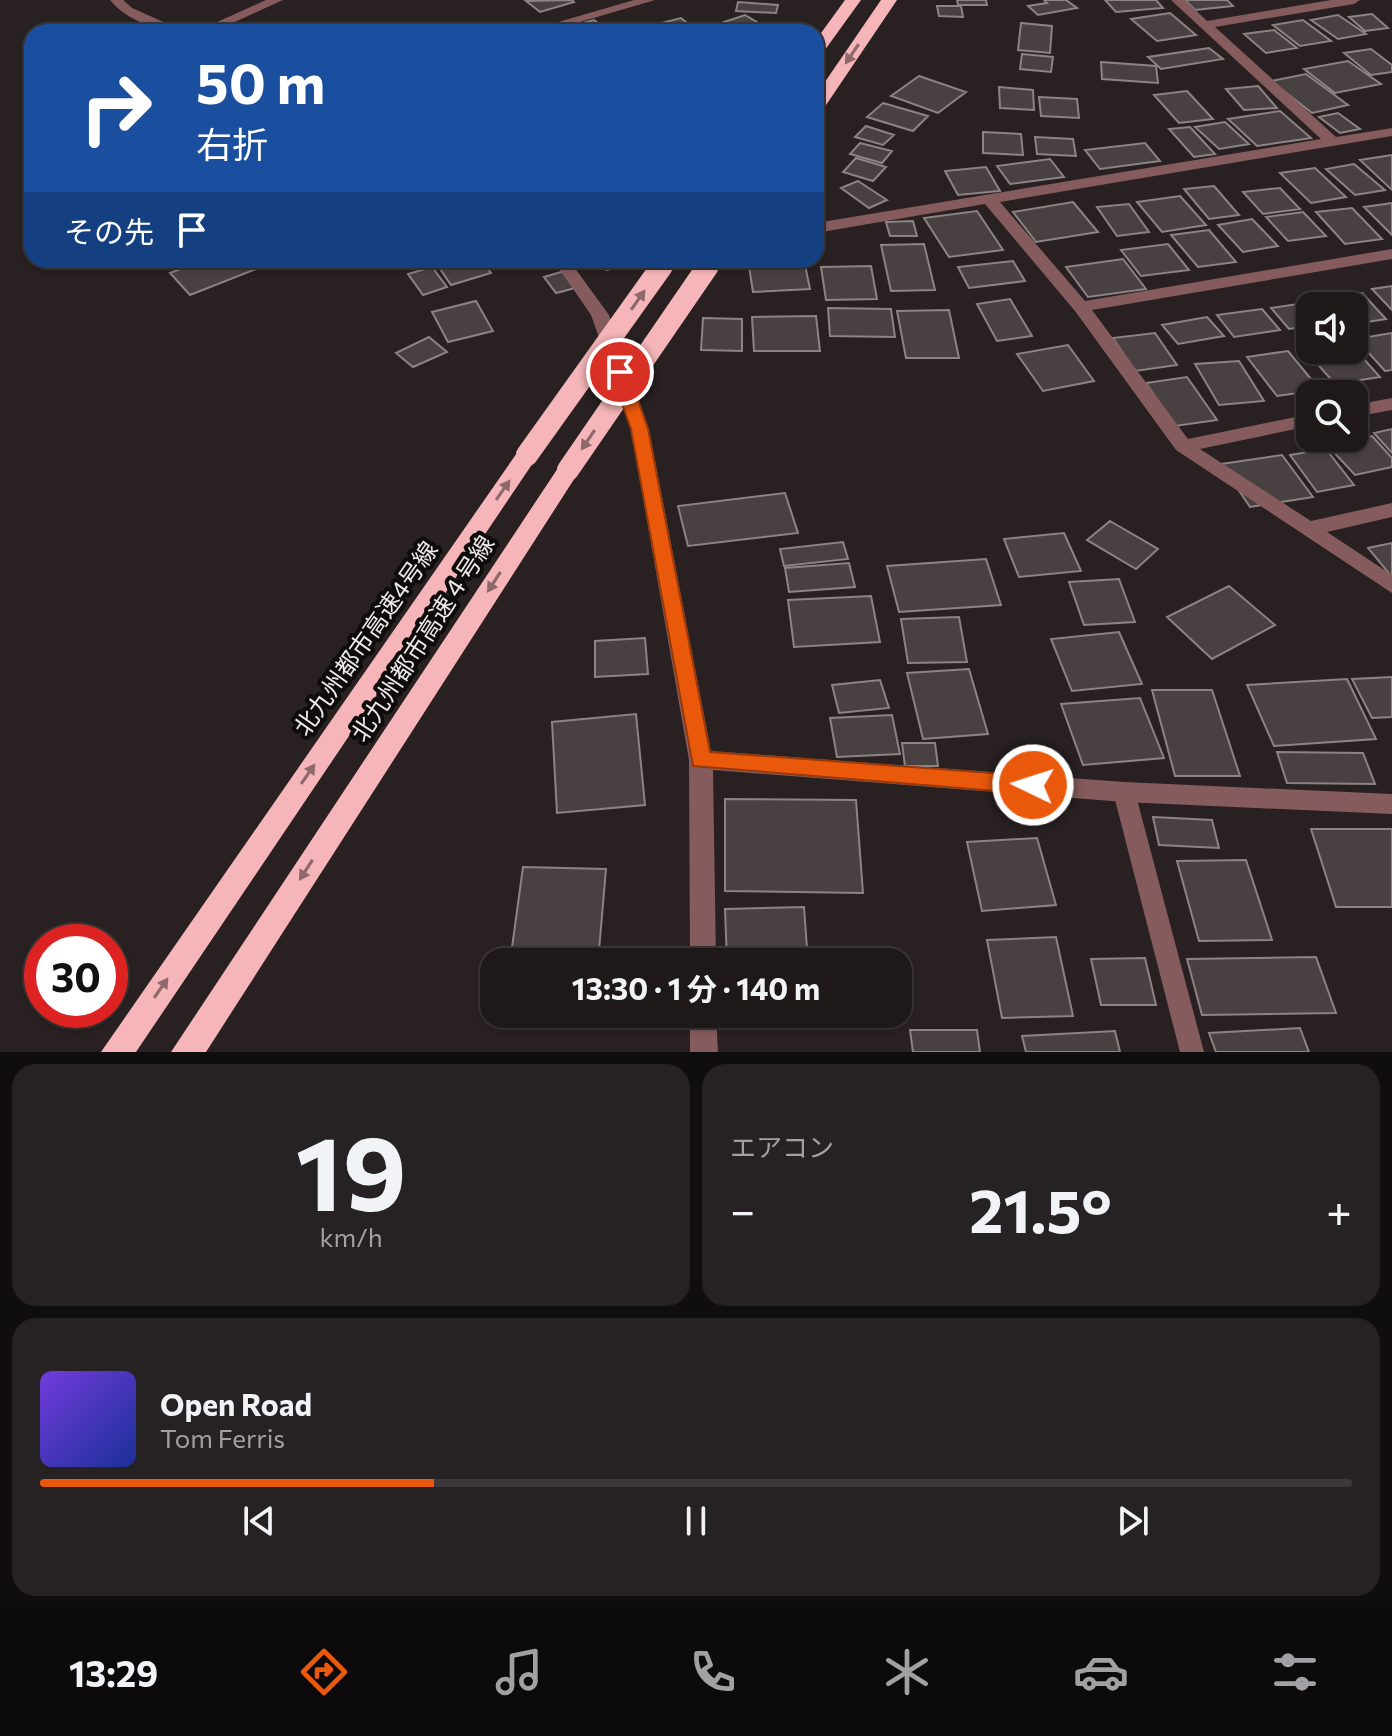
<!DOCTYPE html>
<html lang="ja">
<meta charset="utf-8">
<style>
:root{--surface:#1e1819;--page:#262122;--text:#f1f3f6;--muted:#a1a0a2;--line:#3c3738;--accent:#ea580c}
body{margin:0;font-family:Commissioner,"Noto Sans JP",sans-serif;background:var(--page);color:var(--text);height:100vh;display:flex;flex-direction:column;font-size:30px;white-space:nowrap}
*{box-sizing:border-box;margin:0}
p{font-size:26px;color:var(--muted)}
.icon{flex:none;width:44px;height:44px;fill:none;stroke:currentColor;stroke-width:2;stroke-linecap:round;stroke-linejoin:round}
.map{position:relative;height:1052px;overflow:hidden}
.details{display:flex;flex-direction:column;gap:12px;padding:12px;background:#100d0e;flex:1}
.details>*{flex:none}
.top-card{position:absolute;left:24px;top:24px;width:800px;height:244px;border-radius:24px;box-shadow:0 2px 6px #0004,0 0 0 2px var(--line);background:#1a4fa0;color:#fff;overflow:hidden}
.fabs{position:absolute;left:1296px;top:292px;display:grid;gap:16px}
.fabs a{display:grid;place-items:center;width:72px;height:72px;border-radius:16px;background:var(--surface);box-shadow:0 2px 6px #0004,0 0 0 2px var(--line);font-size:40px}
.speed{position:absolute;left:24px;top:924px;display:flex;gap:16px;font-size:40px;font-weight:700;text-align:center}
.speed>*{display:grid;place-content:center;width:104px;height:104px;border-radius:50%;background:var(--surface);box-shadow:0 2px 6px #0004,0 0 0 2px var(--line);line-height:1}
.speed .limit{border:12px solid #d22;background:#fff;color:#111}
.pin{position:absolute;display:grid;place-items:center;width:68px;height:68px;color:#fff;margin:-34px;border:4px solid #fff;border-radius:50%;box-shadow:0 2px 8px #0007}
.me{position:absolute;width:88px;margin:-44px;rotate:274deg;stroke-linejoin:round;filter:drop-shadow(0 0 6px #0008)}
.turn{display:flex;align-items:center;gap:28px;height:168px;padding:0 40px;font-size:36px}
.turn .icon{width:104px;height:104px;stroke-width:2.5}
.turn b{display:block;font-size:56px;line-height:68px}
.then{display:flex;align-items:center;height:76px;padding:0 40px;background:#0003;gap:16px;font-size:30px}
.big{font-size:60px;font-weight:700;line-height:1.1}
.details .card{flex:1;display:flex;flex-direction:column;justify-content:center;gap:12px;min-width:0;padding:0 28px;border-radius:24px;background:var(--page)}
.details .dial{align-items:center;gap:0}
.dial b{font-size:104px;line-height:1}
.song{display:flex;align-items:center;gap:24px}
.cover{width:96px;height:96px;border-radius:12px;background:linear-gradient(135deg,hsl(260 70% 55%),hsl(230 70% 35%))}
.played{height:8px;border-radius:4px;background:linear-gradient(90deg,var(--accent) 30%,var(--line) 30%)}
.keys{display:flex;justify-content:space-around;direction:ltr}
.heat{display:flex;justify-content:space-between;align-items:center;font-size:44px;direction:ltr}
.details .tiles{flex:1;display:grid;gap:12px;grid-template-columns:1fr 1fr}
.card:last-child{grid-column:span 2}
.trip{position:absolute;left:480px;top:948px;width:432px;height:80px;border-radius:24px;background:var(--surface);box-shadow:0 2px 6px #0004,0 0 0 2px var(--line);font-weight:700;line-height:80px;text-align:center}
.tabs{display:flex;height:128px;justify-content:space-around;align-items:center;background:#0c0a0a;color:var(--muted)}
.tabs .icon{width:56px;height:56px}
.tabs .on{color:var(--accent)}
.tabs b{font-size:36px;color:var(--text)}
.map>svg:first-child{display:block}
.building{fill:#494141;stroke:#8c8383;stroke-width:2}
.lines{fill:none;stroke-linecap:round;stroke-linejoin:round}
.lane{fill:#855b5d;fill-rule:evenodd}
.street{fill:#855b5d;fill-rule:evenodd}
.highway{fill:#f6b6b9;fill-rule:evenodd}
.highway-bridge-far1{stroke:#f6b6b9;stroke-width:17}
.highway-bridge{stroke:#f6b6b9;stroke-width:22}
.oneway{fill:#8e696b}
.route{fill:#ea580c;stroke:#983908;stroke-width:2}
.labels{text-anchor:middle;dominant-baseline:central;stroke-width:8;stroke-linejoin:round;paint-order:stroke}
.street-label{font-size:24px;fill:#eee9e9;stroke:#0e0b0b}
</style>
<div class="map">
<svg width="1392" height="1052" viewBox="0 0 1392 1052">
<rect width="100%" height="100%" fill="#282021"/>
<path class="building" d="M572,0L574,2L540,12L526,1Z
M957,0H986L987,5H958Z
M1044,0H1066L1077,8L1038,15L1028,6L1047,3Z
M1105,0H1156L1163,8L1116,12Z
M1185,0H1227L1233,6L1195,10Z
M738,2L778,5L776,13L736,11Z
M937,6H961L963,17L939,16Z
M1170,13L1196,35L1157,41L1131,19Z
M1372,14L1388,28L1365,31L1349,17Z
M745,15L762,25L740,32L724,22Z
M1338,15L1366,34L1338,39L1311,20Z
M681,18L698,32H662L654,25Z
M594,20L609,32L561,29Z
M1303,20L1331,41L1300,46L1273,25Z
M1021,23L1052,26L1050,53L1018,50Z
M1274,30L1297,48L1266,53L1244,34Z
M1209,48L1223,59L1161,69L1148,57Z
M1371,49L1392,65V72L1371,75L1344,53Z
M1022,54L1053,57L1051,72L1020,69Z
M1348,61L1381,84L1335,93L1304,69Z
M1101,62L1156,66L1158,83L1102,79Z
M1306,74L1348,105L1312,113L1271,81Z
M919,76L966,92L938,113L891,96Z
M1258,86L1277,108L1244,110L1226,89Z
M999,87L1033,90L1034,110L1000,108Z
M1187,91L1213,119L1179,123L1154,95Z
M1039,97L1077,99L1079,118L1041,116Z
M883,103L928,116L913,131L867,117Z
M1280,111L1311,138L1257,146L1228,119Z
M1338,113L1360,129L1340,133L1319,117Z
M1225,122L1249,144L1219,149L1195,127Z
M866,126L894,135L883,145L855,137Z
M1190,127L1215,154L1194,157L1169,129Z
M983,132L1021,134L1023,155L983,153Z
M1035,137L1073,139L1076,156L1037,154Z
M860,143L892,151L882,163L850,154Z
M1145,143L1160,161L1100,169L1085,150Z
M1392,155V190L1360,160Z
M856,158L886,167L873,181L843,172Z
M1050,159L1064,177L1010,184L997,166Z
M1354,164L1385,190L1355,195L1326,169Z
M986,167L1000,191L958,195L945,171Z
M1315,168L1346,197L1311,203L1280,173Z
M858,181L887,200L869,208L841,188Z
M1214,186L1239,215L1209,219L1184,189Z
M1280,188L1300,209L1263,214L1243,192Z
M1180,196L1206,225L1162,232L1137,202Z
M1073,202L1098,232L1036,242L1013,212Z
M1392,203V235L1364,207Z
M1129,204L1149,232L1117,236L1097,207Z
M1352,208L1382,239L1345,244L1316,212Z
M977,211L1003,250L949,257L924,218Z
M1303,212L1326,236L1288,241L1266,217Z
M1252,219L1278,246L1243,252L1218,225Z
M913,221L917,236H890L886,222Z
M1209,230L1236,262L1198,267L1171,235Z
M924,244L935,290L891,291L881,245Z
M1168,244L1189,270L1141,276L1121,250Z
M1123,259L1146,289L1088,297L1066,267Z
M205,260H279L190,295L170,273Z
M434,260H481L491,273L451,285Z
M602,260H633L635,265L606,270Z
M748,260H804L810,289L753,292Z
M1013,261L1025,281L969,288L958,267Z
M871,266L877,299L826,300L821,267Z
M432,267L447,287L423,295L408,274Z
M571,269L583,286L556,293L544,277Z
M1392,286V310L1372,289Z
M1362,293L1386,319L1354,324V306H1328L1322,298Z
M1010,299L1032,336L997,341L977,304Z
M476,301L493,331L448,342L432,312Z
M1317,301L1321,306H1310V326L1289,329L1271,308Z
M828,308L891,309L895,337L830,336Z
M1262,309L1280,330L1234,337L1217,315Z
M949,310L959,358H906L897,311Z
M816,316L820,351H754L752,317Z
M1207,317L1224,336L1178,344L1162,325Z
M703,318L742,319V351L701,350Z
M1155,333L1177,365L1135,371L1113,338Z
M1392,333V370L1385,371L1356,339Z
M429,337L447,352L413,367L396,353Z
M1068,345L1094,381L1043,391L1017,354Z
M1354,348L1380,377L1335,384L1306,351Z
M1288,351L1320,390L1277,396L1247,357Z
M1239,361L1264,401L1219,405L1195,364Z
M1187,377L1217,420L1175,426L1146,383Z
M1392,429V453L1374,433Z
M1372,436L1392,458V467L1355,475L1328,446Z
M1326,449L1354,485L1317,492L1290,455Z
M1282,455L1313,497L1250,507L1221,464Z
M785,493L798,533L688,546L678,506Z
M1110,521L1158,549L1136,569L1087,540Z
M1064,533L1081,571L1019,577L1004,539Z
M843,542L848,559L784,566L780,549Z
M1392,543V577L1368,548Z
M986,559L1001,605L899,612L887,566Z
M849,563L855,587L789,592L785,568Z
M1119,579L1135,622L1084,625L1069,582Z
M1229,586L1275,625L1212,659L1167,617Z
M871,596L880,642L794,647L788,600Z
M959,617L967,662L908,663L901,619Z
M1119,632L1142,684L1072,691L1051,639Z
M645,638L648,674L595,677V641Z
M969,669L988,734L923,739L907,673Z
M1392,677V717L1372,718L1352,679Z
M1347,679L1376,739L1274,746L1247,685Z
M880,680L889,708L839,713L832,685Z
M1152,690H1212L1240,776H1175Z
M1140,698L1164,758L1083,765L1061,704Z
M636,714L645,805L557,813L552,722Z
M892,715L900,754L837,757L830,718Z
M902,743H935L938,766H905Z
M1277,752L1363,753L1375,784L1287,783Z
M725,799L856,800L863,893L725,891Z
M1153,817L1212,820L1219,848L1159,845Z
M1311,829H1392V907H1336Z
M1037,838L1056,905L982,911L967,842Z
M1246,860L1272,940L1199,941L1177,861Z
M523,867L606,869L598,962H510Z
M804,907L808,962H727L725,909Z
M1056,937L1073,1016L1002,1018L987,940Z
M1316,957L1336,1013L1202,1015L1187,959Z
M1145,958L1156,1005H1101L1091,959Z
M1300,1028L1309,1052H1216L1209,1033Z
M910,1030H977L980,1052H913Z
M1115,1031L1120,1052H1026L1022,1036Z"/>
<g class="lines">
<path class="lane" d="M1124,783L1132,786L1135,792L1204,1052H1180L1113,792L1116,786Z"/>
<path class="street" d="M110,0H123L132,8L186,32C159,32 127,21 110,0Z
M266,0H283L213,32H195Z
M634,0H655L546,32H524Z
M1171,0H1185L1207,21L1331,0H1360L1354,4L1215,27L1336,137L1392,128V136L1000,202L1085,301L1392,249V259L1092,310L1188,439L1310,414V426L1200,449L1311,521L1392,503V517L1327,532L1392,575V593L1176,450L1075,311L985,204L816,233V223L1321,139Z
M553,260H569L609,315L649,429L711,751L1124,782L1392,794V814L1124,802L713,770L716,962H690L689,760L631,429L591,315Z
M1392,398V410L1354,417V405Z
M690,1014H716L718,1052H690Z"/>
<path class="highway" d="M845,0H861L822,54L816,56V40Z
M881,0H897L822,111L816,112V95Z
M527,447L535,450L538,455L535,460L136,1052H101L519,450Z
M568,462L580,470L206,1052H171L560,465Z"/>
<path class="highway-bridge-far1" d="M660,268L666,260
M707,268L712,260"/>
<path class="highway-bridge" d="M527,455L662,266
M568,470L708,266"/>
</g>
<defs><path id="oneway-solid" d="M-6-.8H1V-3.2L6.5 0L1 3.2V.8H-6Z" transform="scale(2)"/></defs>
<g class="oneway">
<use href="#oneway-solid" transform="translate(852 54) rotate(124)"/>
<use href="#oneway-solid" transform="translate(638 300) rotate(-55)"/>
<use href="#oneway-solid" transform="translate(588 440) rotate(124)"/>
<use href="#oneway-solid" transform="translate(503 490) rotate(-55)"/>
<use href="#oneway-solid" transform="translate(494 582) rotate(123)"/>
<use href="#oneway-solid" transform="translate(308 774) rotate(-55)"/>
<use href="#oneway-solid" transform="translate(306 870) rotate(123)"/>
<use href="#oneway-solid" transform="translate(161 988) rotate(-55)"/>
</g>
<path class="route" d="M620,367L628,372L648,429L710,752L1033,776L1041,779L1044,785L1041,791L1033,794L693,766L631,429L611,372Z"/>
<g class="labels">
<g class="street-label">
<text transform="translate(365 638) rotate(-55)">北九州都市高速4号線</text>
<text transform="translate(422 638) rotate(-57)">北九州都市高速４号線</text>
</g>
</g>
</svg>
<div class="fabs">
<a><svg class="icon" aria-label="sound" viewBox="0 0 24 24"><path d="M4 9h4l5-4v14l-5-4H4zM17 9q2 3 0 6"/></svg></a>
<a><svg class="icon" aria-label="search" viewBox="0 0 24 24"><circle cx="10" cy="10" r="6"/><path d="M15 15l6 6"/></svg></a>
</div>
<div class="speed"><div class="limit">30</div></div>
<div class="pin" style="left:620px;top:372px;background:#d93025"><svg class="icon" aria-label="arrive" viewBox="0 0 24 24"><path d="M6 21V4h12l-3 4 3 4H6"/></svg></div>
<svg class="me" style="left:1033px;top:785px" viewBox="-20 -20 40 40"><circle r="17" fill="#ea580c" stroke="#fff" stroke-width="3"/><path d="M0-11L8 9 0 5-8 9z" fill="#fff"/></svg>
<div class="trip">13:30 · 1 分 · 140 m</div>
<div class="top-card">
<div class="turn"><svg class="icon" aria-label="right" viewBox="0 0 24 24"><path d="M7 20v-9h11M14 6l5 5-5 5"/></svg><div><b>50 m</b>右折</div></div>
<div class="then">その先<svg class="icon" aria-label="arrive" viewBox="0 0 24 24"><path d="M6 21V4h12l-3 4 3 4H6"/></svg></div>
</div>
</div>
<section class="details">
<div class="tiles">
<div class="card dial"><b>19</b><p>km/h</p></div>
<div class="card"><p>エアコン</p>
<div class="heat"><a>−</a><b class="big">21.5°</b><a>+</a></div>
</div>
<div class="card">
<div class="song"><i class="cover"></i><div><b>Open Road</b><p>Tom Ferris</p></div></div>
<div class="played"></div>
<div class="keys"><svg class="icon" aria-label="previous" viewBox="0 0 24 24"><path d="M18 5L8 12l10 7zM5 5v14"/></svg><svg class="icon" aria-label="pause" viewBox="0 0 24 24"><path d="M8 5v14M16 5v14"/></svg><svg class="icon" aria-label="next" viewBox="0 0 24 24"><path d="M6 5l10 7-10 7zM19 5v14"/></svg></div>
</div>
</div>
</section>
<nav class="tabs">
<b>13:29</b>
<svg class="icon on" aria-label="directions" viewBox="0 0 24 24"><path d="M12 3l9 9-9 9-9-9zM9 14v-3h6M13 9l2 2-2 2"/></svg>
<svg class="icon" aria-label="music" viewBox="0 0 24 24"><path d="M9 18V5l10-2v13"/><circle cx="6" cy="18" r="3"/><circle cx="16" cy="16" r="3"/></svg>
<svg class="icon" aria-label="phone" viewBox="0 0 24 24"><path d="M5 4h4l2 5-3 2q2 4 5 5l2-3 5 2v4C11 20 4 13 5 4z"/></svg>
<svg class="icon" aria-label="climate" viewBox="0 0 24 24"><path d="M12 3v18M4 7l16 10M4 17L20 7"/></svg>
<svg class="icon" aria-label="car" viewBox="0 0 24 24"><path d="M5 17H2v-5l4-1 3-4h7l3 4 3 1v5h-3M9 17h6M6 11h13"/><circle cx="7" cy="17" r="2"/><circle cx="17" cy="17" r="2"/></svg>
<svg class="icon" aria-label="filters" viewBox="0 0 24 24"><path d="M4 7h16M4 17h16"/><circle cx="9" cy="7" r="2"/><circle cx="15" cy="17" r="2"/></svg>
</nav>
